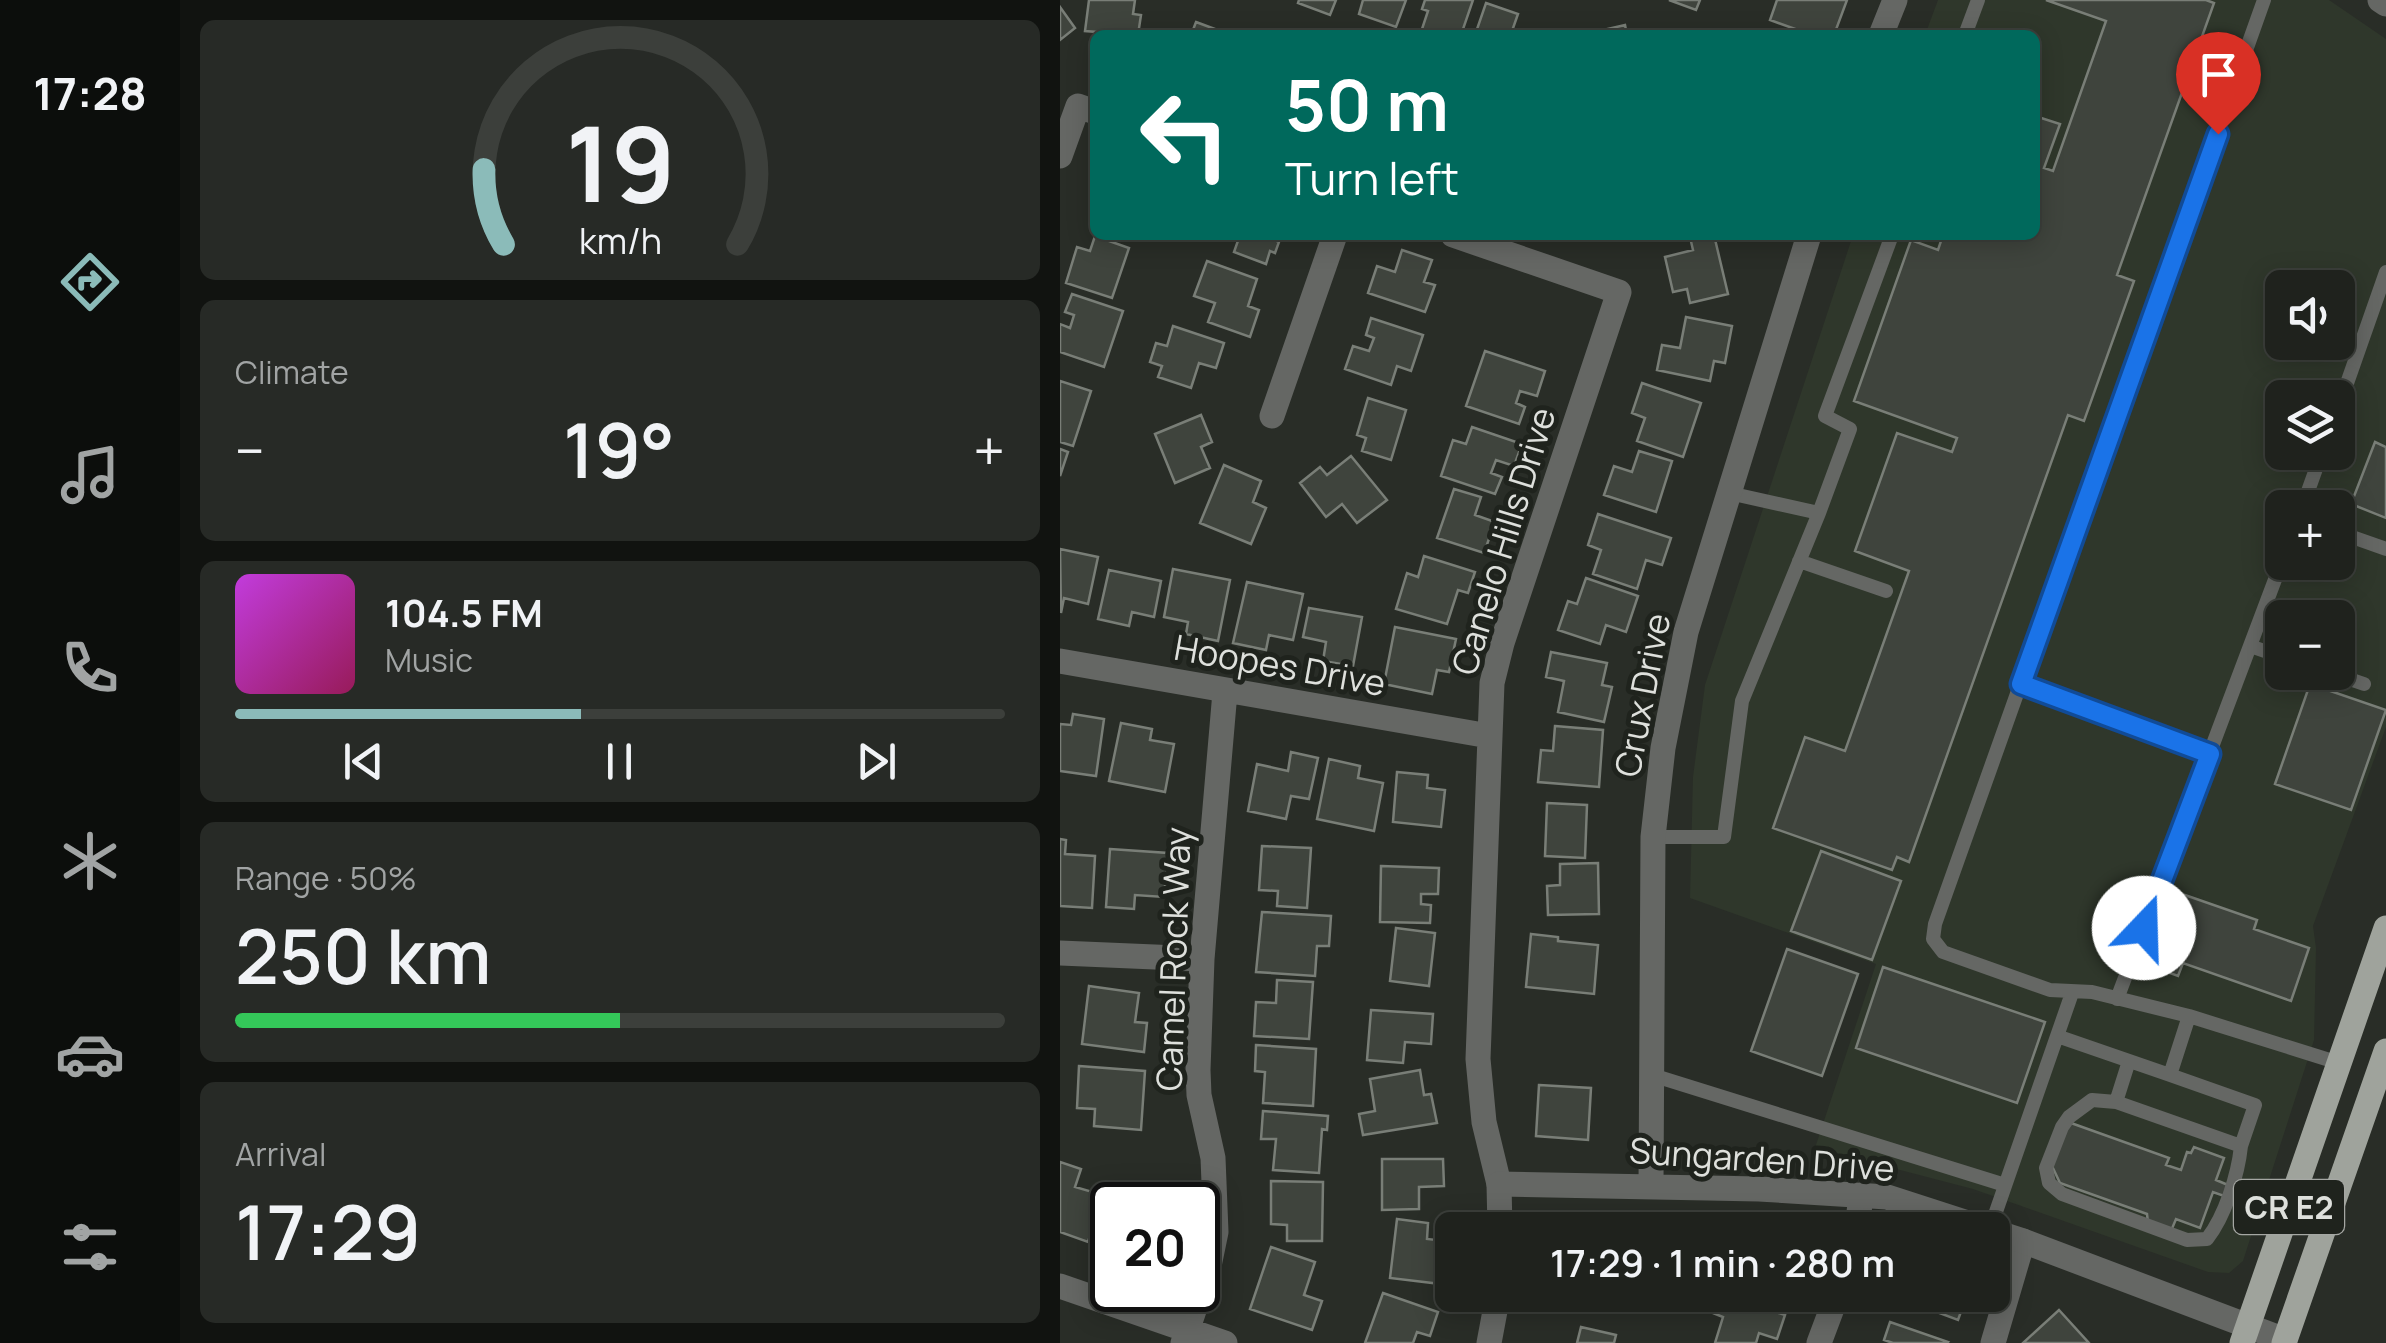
<!DOCTYPE html>
<meta charset="utf-8">
<style>
:root{--surface:#1f221d;--page:#272a26;--text:#f1f3f6;--muted:#a1a4a4;--line:#3c3f3b;--accent:#8bbbb9}
body{margin:0;font-family:Manrope,sans-serif;background:var(--page);color:var(--text);height:100vh;display:flex;flex-direction:column;font-size:38px;white-space:nowrap}
*{box-sizing:border-box;margin:0}
p{font-size:32px;color:var(--muted)}
.icon{flex:none;width:55px;height:55px;fill:none;stroke:currentColor;stroke-width:2;stroke-linecap:round;stroke-linejoin:round}
.map{position:relative;flex:1;overflow:hidden}
.panel{display:flex;flex-direction:column;gap:20px;padding:20px;background:#111310;width:880px}
.panel>*{flex:none}
.hud{position:absolute;left:30px;top:30px;width:950px;height:210px;border-radius:15px;box-shadow:0 5px 25px #0003,0 0 0 2px var(--line);background:#00695c;color:#fff;overflow:hidden}
.fabs{position:absolute;left:1205px;top:270px;display:grid;gap:20px}
.fabs a{display:grid;place-items:center;width:90px;height:90px;border-radius:15px;background:var(--surface);box-shadow:0 5px 25px #0003,0 0 0 2px var(--line);font-size:50px}
.speed{position:absolute;left:30px;top:1182px;display:flex;gap:20px;font-size:50px;font-weight:700;text-align:center}
.speed>*{display:grid;place-content:center;width:130px;height:130px;border-radius:50%;background:var(--surface);box-shadow:0 5px 25px #0003,0 0 0 2px var(--line);line-height:1}
.speed .limit{border:5px solid #111;border-radius:15px;background:#fff;color:#111}
.pin{position:absolute;display:grid;place-items:center;width:85px;height:85px;color:#fff;margin:-102px -42px;border-radius:50% 50% 50% 0;rotate:-45deg;box-shadow:0 0 10px #0007}
.pin .icon{rotate:45deg}
.me{position:absolute;width:110px;margin:-55px;rotate:21deg;stroke-linejoin:round;filter:drop-shadow(0 0 8px #0008)}
.turn{display:flex;align-items:center;gap:35px;height:210px;padding:0 30px;font-size:45px}
.turn .icon{width:130px;height:130px;stroke-width:2.5}
.turn b{display:block;font-size:70px;line-height:85px}
.big{font-size:75px;font-weight:600;line-height:1.1}
.panel .card{flex:1;display:flex;flex-direction:column;justify-content:center;gap:15px;min-width:0;padding:0 35px;border-radius:15px;background:var(--page)}
.panel .dial{align-items:center;gap:0}
.dial svg{height:260px;overflow:visible;fill:none;stroke:var(--line);stroke-width:7;stroke-linecap:round;text-anchor:middle}
.dial text{fill:var(--text);stroke:none}
.song{display:flex;align-items:center;gap:30px}
.cover{width:120px;height:120px;border-radius:15px;background:linear-gradient(135deg,hsl(290 70% 55%),hsl(330 70% 35%))}
.played{height:10px;border-radius:5px;background:linear-gradient(90deg,var(--accent) 45%,var(--line) 45%)}
.keys{display:flex;justify-content:space-around;direction:ltr}
.heat{display:flex;justify-content:space-between;align-items:center;font-size:55px;direction:ltr}
.charge{height:15px;border-radius:8px;background:linear-gradient(90deg,#34c759 50%,var(--line) 0)}
.trip{position:absolute;left:375px;top:1212px;width:575px;height:100px;border-radius:15px;background:var(--surface);box-shadow:0 5px 25px #0003,0 0 0 2px var(--line);font-weight:600;line-height:100px;text-align:center}
main{display:flex;flex:1;min-height:0}
.tabs{display:flex;flex-direction:column;width:180px;justify-content:space-around;align-items:center;background:#0c0e0c;color:var(--muted)}
.tabs .icon{width:70px;height:70px}
.tabs .on{color:var(--accent)}
.tabs b{font-size:45px;color:var(--text)}
.map>svg:first-child{display:block}
.built{fill:#2f372b;fill-rule:evenodd}
.building{fill:#3f443d;stroke:#797e77;stroke-width:2.5}
.lines{fill:none;stroke-linecap:round;stroke-linejoin:round}
.service{stroke:#656764;stroke-width:14}
.minor{stroke:#656764;stroke-width:25}
.tertiary{stroke:#656764;stroke-width:25}
.primary{stroke:#9fa39c;stroke-width:25}
.route-casing{stroke:#114b97;stroke-width:25}
.route{stroke:#1a73e8;stroke-width:18}
.labels{text-anchor:middle;dominant-baseline:central;stroke-width:10;stroke-linejoin:round;paint-order:stroke}
.shield{fill:#1f231d;stroke:#a5a7a3;stroke-width:2.5}
.shield-label{font-size:32px;font-weight:bold;fill:#dee0dc}
.street-label{font-size:35px;fill:#dee0dc;stroke:#1f231d}
</style>
<main>
<nav class="tabs">
<b>17:28</b>
<svg class="icon on" aria-label="directions" viewBox="0 0 24 24"><path d="M12 3l9 9-9 9-9-9zM9 14v-3h6M13 9l2 2-2 2"/></svg>
<svg class="icon" aria-label="music" viewBox="0 0 24 24"><path d="M9 18V5l10-2v13"/><circle cx="6" cy="18" r="3"/><circle cx="16" cy="16" r="3"/></svg>
<svg class="icon" aria-label="phone" viewBox="0 0 24 24"><path d="M5 4h4l2 5-3 2q2 4 5 5l2-3 5 2v4C11 20 4 13 5 4z"/></svg>
<svg class="icon" aria-label="climate" viewBox="0 0 24 24"><path d="M12 3v18M4 7l16 10M4 17L20 7"/></svg>
<svg class="icon" aria-label="car" viewBox="0 0 24 24"><path d="M5 17H2v-5l4-1 3-4h7l3 4 3 1v5h-3M9 17h6M6 11h13"/><circle cx="7" cy="17" r="2"/><circle cx="17" cy="17" r="2"/></svg>
<svg class="icon" aria-label="filters" viewBox="0 0 24 24"><path d="M4 7h16M4 17h16"/><circle cx="9" cy="7" r="2"/><circle cx="15" cy="17" r="2"/></svg>
</nav>
<section class="panel">
<div class="card dial"><svg viewBox="0 0 100 80">
<path d="M14 69A42 42 0 1 1 86 69"/>
<path d="M14 69A42 42 0 0 1 8 46" stroke="#8bbbb9"/>
<text x="50" y="56" font-size="32" font-weight="700">19</text>
<text x="50" y="72" font-size="11">km/h</text>
</svg></div>
<div class="card"><p>Climate</p>
<div class="heat"><a>−</a><b class="big">19°</b><a>+</a></div>
</div>
<div class="card">
<div class="song"><i class="cover"></i><div><b>104.5 FM</b><p>Music</p></div></div>
<div class="played"></div>
<div class="keys"><svg class="icon" aria-label="previous" viewBox="0 0 24 24"><path d="M18 5L8 12l10 7zM5 5v14"/></svg><svg class="icon" aria-label="pause" viewBox="0 0 24 24"><path d="M8 5v14M16 5v14"/></svg><svg class="icon" aria-label="next" viewBox="0 0 24 24"><path d="M6 5l10 7-10 7zM19 5v14"/></svg></div>
</div>
<div class="card"><p>Range · 50%</p><b class="big">250 km</b><div class="charge"></div></div>
<div class="card"><p>Arrival</p><b class="big">17:29</b></div>
</section>
<div class="map">
<svg width="1326" height="1343" viewBox="0 0 1326 1343">
<rect width="100%" height="100%" fill="#292d27"/>
<path class="built" d="M878,0H1269L1326,39V727L1253,926L1256,948L1254,1040L1183,1261L1169,1273L1148,1272L913,1189L821,1165L753,1154L816,964L630,898L633,777L645,685L793,235H975V35H865ZM1222,288H1278V342H1222ZM1222,398H1278V452H1222ZM1222,508H1278V562H1222ZM1222,618H1278V672H1222Z"/>
<path class="building" d="M29,0H75L73,14L81,15L78,35L25,31Z
M239,0H276L270,15L238,3Z
M303,0H346L336,27L299,14Z
M365,0H413L401,35H360L368,11L362,9Z
M609,0H640L636,10Z
M717,0H787L774,35H752L710,20Z
M986,0H1146L1154,3L1057,275L1074,281L1024,421L1008,415L849,862L837,857L832,870L713,828L745,737L785,751L849,571L795,551L837,433L892,452L897,438L794,401L851,240L878,250L883,235H975V116L1000,124L984,168L993,171L1046,21Z
M426,3L458,14L452,31L464,35H415Z
M0,7L15,28L0,40Z
M136,22L171,35H131Z
M565,25L567,35H540L539,31Z
M180,235H204L219,242L215,253L210,251L206,264L174,252Z
M640,235H654L668,294L630,303L627,289L613,292L605,257L633,250L630,237Z
M35,236L69,248L52,298L6,283L17,247L30,251Z
M342,250L372,260L364,282L375,285L365,312L308,293L317,266L335,272Z
M147,261L197,279L188,306L199,310L190,337L148,322L155,303L134,296Z
M12,294L63,311L44,367L0,352V324L10,328L14,315L5,312Z
M626,317L672,326L665,363L654,361L650,381L597,370L602,345L620,348Z
M311,318L363,335L351,371L337,366L331,385L285,369L293,346L309,351L314,338L306,335Z
M113,326L164,343L156,368L139,363L131,388L98,377L102,366L90,362L96,343L107,346Z
M425,351L485,371L477,396L460,391L456,403L465,407L459,424L406,406Z
M0,381L31,391L13,446L0,442Z
M582,383L641,403L623,457L577,441L585,418L572,413Z
M308,398L346,410L331,460L302,451L306,438L297,435Z
M141,415L152,442L141,447L150,468L115,483L95,434Z
M412,427L462,444L454,466L436,460L431,473L442,477L435,494L381,476L393,440L406,444Z
M1315,442L1326,447V518L1291,504Z
M0,449L8,452L0,476Z
M579,451L612,461L596,512L544,495L554,466L572,472Z
M291,456L327,500L297,523L282,504L266,517L240,483L260,467L267,475Z
M164,465L201,481L193,502L206,508L191,544L140,523Z
M394,489L421,497L415,515L435,522L424,553L377,538Z
M538,514L611,538L602,565L586,560L577,589L533,574L541,550L528,545Z
M0,549L38,557L28,604L4,598L1,613Z
M364,556L415,572L408,593L398,590L387,624L336,609L347,573L358,577Z
M113,569L170,580L158,641L126,634L128,622L104,617Z
M49,570L101,581L94,617L72,612L69,626L38,619Z
M526,578L578,596L566,632L546,625L540,644L498,630L508,601L517,604Z
M187,582L243,594L233,640L209,635L206,650L173,643Z
M249,608L302,617L293,666L263,661L266,642L243,637Z
M335,627L396,639L389,672L377,670L372,694L324,684Z
M491,652L547,663L542,685L552,687L544,722L498,712L504,681L486,677Z
M1250,684L1326,710L1291,810L1215,784Z
M13,714L44,719L36,776L0,771V724L11,725Z
M61,723L92,729L90,740L114,744L105,792L49,781Z
M495,726L543,730L539,787L478,782L481,750L493,751Z
M231,752L258,758L249,799L231,796L226,819L188,811L197,764L228,771Z
M269,759L300,766L298,778L323,783L314,831L257,819Z
M337,772L368,775L367,788L385,790L381,827L333,822Z
M487,803L527,805L525,858L485,856Z
M0,839L6,840L5,854L35,856L32,908L0,906Z
M202,846L251,848L247,908L217,906L218,891L199,890Z
M50,849L108,853L104,897L75,895L74,909L46,907Z
M761,851L841,881L812,960L731,931Z
M538,863L539,914L488,915L487,886L500,885V864Z
M321,866L379,868L378,894H361V904L371,905L370,923L320,922Z
M1122,894L1197,920L1194,929L1249,948L1231,1001L1123,963L1118,976L1096,968Z
M202,912L271,916L269,946H257L255,976L196,972Z
M336,928L375,933L369,986L330,981Z
M471,934L498,937V941L538,945L534,994L466,987Z
M727,949L798,974L762,1076L691,1051Z
M823,967L985,1022L957,1103L796,1048Z
M217,980L253,982L249,1039L194,1036L196,1002L216,1003Z
M29,986L79,993L75,1022L87,1023L84,1052L22,1044Z
M311,1010L373,1014L371,1044L345,1042L343,1063L307,1060Z
M196,1045L256,1049L253,1106L203,1103L205,1072L195,1071Z
M19,1066L85,1071L81,1130L34,1126L35,1109L17,1108Z
M360,1070L364,1095L371,1094L377,1123L303,1135L299,1114L315,1111L310,1079Z
M479,1085L531,1088L528,1140L476,1136Z
M203,1111L268,1116L267,1130L262,1129L259,1173L213,1170L216,1139H201Z
M1011,1123L1109,1158L1106,1165L1121,1170L1127,1152L1131,1153L1134,1147L1164,1158L1156,1180L1168,1185L1164,1196L1153,1192L1140,1228L1116,1219L1111,1231L1088,1223L1087,1214L1000,1183L992,1166L1006,1126Z
M322,1159H383L384,1186L359,1187V1209L322,1210Z
M0,1162L21,1169L15,1187L43,1195L28,1242L0,1232Z
M211,1181L263,1182L262,1241H227V1225L211,1224Z
M60,1187L111,1205H53Z
M52,1208V1252L39,1247Z
M337,1219L368,1223L367,1239L386,1241L381,1284L330,1278Z
M211,1247L255,1262L244,1295L262,1301L252,1330L190,1309Z
M323,1293L378,1312L370,1336L357,1332L353,1343H305Z
M484,1295H535L534,1304L484,1300Z
M653,1295H664L725,1315L717,1339L699,1333L696,1343H655L663,1317L648,1311Z
M683,1295H712L709,1304Z
M831,1295H907L898,1320Z
M999,1310L1029,1343H963Z
M830,1322L888,1342L887,1343H833L824,1340Z
M521,1327L556,1335L554,1343H517Z"/>
<g class="lines">
<path class="service" d="M1204,0L875,924L873,939L883,952L990,990L1032,992L1129,1016L1279,1063
M905,35L918,0
M1278,409L1326,272
M1242,508L1262,452
M759,513L790,429L765,416L832,235
M1278,532L1326,549
M739,561L826,591
M1190,646L1222,657
M1269,672L1304,684
M961,683L1150,754
M593,837H664L682,701L759,513L669,493
M1057,999L1222,561
M997,1036L1110,1075
M1069,1061L1056,1102L1181,1146L1195,1105L1110,1075L1129,1016
M592,1075L945,1185
M1056,1102L1032,1100L1009,1117L1002,1127L986,1168L989,1183L1002,1194L1127,1240L1147,1239C1165,1216 1178,1175 1181,1146
M930,1229L1012,993"/>
<path class="minor" d="M0,156L18,106L35,112
M393,235L559,292L442,643L432,683L418,1059L424,1122L439,1184
M212,416L275,235
M0,661L429,736
M0,953L142,959
M797,1230L801,1195
M0,1286L165,1343
M123,1343L149,1266L156,1232L153,1158L139,1095L138,1070L142,959L165,692
M759,1343L777,1295
M933,1343L963,1241"/>
<path class="tertiary" d="M1320,0L1326,4
M821,35L835,0
M591,1185L593,837L603,748L626,632L749,235
M440,1230L439,1184L699,1189L827,1197L963,1241L1225,1340
M429,1343L438,1295"/>
<path class="primary" d="M1182,1343L1326,928
M1224,1343L1326,1051"/>
</g>
<g class="lines">
<g class="route-casing">
<path id="route" d="M1084,928L1150,754L961,684L1158,134"/>
</g>
<use href="#route" class="route"/>
</g>
<g class="labels">
<rect class="shield" x="1174" y="1180" width="110" height="54" rx="8"/>
<g class="shield-label">
<text x="1229" y="1207">CR E2</text>
</g>
<g class="street-label">
<text transform="translate(443 541) rotate(-73)">Canelo Hills Drive</text>
<text transform="translate(220 665) rotate(10)">Hoopes Drive</text>
<text transform="translate(582 695) rotate(-79)">Crux Drive</text>
<text transform="translate(113 959) rotate(-88)">Camel Rock Way</text>
<text transform="translate(702 1159) rotate(4)">Sungarden Drive</text>
</g>
</g>
</svg>
<div class="fabs">
<a><svg class="icon" aria-label="sound" viewBox="0 0 24 24"><path d="M4 9h4l5-4v14l-5-4H4zM17 9q2 3 0 6"/></svg></a>
<a><svg class="icon" aria-label="layers" viewBox="0 0 24 24"><path d="M12 4l9 5-9 5-9-5zM3 14l9 5 9-5"/></svg></a>
<a>+</a>
<a>−</a>
</div>
<div class="speed"><div class="limit">20</div></div>
<div class="pin" style="left:1158px;top:134px;background:#d93025"><svg class="icon" aria-label="arrive" viewBox="0 0 24 24"><path d="M6 21V4h12l-3 4 3 4H6"/></svg></div>
<svg class="me" style="left:1084px;top:928px" viewBox="-20 -20 40 40"><circle r="19" fill="#fff"/><path d="M0-13L10 11 0 6-10 11z" fill="#1a73e8"/></svg>
<div class="trip">17:29 · 1 min · 280 m</div>
<div class="hud">
<div class="turn"><svg class="icon" aria-label="left" viewBox="0 0 24 24"><path d="M17 20v-9H6M10 6l-5 5 5 5"/></svg><div><b>50 m</b>Turn left</div></div>
</div>
</div>
</main>
